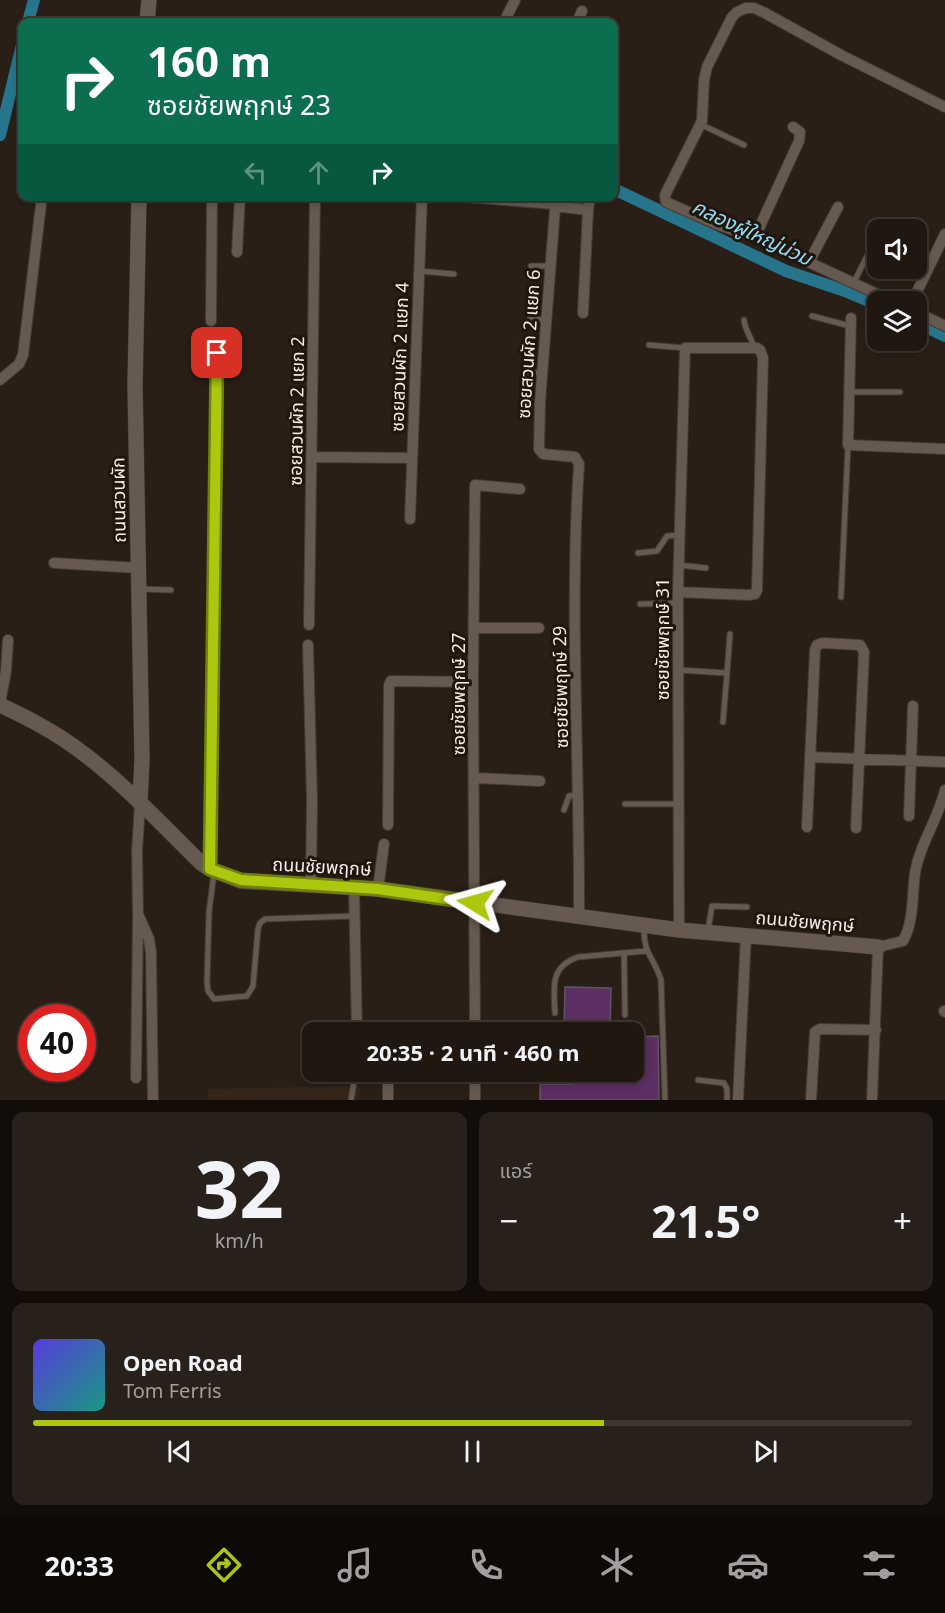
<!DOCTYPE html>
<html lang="th">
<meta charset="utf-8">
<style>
:root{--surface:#201711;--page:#28201a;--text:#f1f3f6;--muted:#a29f9f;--line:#3d3631;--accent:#adc60e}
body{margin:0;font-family:"Noto Sans","Noto Sans Thai",sans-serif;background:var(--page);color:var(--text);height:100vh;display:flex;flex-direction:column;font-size:22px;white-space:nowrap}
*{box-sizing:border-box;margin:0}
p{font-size:20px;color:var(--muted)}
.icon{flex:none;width:33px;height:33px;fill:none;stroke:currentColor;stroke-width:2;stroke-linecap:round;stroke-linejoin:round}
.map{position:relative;height:1100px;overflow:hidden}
.side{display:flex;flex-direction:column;gap:12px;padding:12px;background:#120d09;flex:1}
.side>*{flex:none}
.banner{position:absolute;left:18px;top:18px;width:600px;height:183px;border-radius:12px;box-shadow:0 3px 9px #0003,0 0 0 2px var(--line);background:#0b6e4f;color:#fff;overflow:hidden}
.buttons{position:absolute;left:867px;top:219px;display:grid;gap:12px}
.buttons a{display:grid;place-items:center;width:60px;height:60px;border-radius:12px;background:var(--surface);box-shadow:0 3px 9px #0003,0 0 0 2px var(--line);font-size:30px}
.speed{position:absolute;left:18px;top:1004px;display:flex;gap:12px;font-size:30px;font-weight:700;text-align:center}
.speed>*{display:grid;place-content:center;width:78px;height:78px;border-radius:50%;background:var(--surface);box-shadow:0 3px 9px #0003,0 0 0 2px var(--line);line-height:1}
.speed .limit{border:9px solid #d22;background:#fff;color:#111}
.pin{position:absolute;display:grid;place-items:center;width:51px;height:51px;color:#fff;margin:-26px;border-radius:12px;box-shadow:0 3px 9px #0006}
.me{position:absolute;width:66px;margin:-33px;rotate:278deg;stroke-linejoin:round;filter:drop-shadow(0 0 4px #0008)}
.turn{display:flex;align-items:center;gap:21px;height:126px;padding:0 30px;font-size:27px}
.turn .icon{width:78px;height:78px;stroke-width:2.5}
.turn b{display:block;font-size:42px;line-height:51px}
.lanes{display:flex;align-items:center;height:57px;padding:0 30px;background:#0003;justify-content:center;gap:30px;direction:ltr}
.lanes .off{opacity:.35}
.big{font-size:45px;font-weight:700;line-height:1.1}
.side .card{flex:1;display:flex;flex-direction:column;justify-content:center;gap:9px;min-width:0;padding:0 21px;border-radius:12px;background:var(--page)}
.side .dial{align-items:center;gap:0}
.dial b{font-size:78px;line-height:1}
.song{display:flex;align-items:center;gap:18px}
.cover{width:72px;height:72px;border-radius:9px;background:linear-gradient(135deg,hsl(250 70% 55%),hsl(170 70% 35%))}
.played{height:6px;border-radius:3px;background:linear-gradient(90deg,var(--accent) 65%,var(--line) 65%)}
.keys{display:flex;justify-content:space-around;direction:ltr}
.heat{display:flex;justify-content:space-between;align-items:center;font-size:33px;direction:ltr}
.side .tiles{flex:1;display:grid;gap:12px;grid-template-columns:1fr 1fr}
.card:last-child{grid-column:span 2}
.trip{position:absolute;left:302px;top:1022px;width:342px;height:60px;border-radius:12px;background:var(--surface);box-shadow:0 3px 9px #0003,0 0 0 2px var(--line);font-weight:700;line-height:60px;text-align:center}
.tab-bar{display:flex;height:96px;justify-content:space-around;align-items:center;background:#0d0907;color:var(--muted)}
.tab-bar .icon{width:42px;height:42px}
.tab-bar .selected{color:var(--accent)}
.tab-bar b{font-size:27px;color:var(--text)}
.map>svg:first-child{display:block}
.built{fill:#342518}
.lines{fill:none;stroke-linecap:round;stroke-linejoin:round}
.canal{stroke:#27758d;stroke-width:12}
.building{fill:#5c2e64;stroke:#605662;stroke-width:1.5}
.lane-casing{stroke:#443b35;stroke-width:7}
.street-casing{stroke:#443b35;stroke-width:12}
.secondary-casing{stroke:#443b35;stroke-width:16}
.lane{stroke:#665a50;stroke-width:5}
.street{stroke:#665a50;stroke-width:10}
.secondary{stroke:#665a50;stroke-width:15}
.route-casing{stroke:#708109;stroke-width:15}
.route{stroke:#adc60e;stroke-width:10}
.labels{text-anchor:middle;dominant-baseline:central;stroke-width:6;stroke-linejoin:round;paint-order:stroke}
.street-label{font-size:18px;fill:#f5eee8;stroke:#20160e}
.water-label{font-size:20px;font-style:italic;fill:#94dcf6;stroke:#20160e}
</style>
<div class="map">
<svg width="945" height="1100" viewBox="0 0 945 1100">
<rect width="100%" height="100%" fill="#2a1f17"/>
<path class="built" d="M360,1086L359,1100H208V1089Z"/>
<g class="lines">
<path class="canal" d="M28,22L34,0
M0,135L22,45
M614,189L786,271L845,291L878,305
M916,322L945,336"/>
</g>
<path class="building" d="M565,987L611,988L610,1032H564Z
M658,1036L659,1100H540V1084H573V1071H609V1083H629L628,1071H633V1037Z"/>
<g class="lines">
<g class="lane-casing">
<path id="lane" d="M700,124L744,145
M531,266H550
M419,271L454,274
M854,282L867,256
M812,316L850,326
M530,319L546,320
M744,320C745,330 751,337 754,347
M649,345L685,348
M524,373H542
M849,392H900
M638,553L657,551L667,536L679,535
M679,565L706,568
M140,589L171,590
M841,597L848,445
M640,604L678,603
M678,670L727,673L723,722
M727,673L730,634
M625,804H678
M564,810L569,796L577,795
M214,873L209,912L207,982L208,991L214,999L247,996L253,986L258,929L260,923L265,919L354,916
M644,927C643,954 654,957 661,980L665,1100
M708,930L712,906L747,907
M624,953L625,1015
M555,1013C554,988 549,967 578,957L646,951
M698,1080L724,1083L727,1089V1100
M351,1100L356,1071"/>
</g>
<g class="street-casing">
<path id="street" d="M504,22L515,0
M577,22L582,11
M453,196L554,204
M556,196L540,402L539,449L543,454L575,457L579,464C569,615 580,766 579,917
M554,206L588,210L590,196
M755,237L799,141L800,132L793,127
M237,252L240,196
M809,262L838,207
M894,302L755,237L718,225L666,202L665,195L702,121L704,80L707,67L732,17L737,12L746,8H754L765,13L841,55L945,107
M912,302L945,234
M916,312L945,326
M583,313L588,210
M851,318L848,445L945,449
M211,321L212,196
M0,380L19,364L23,355L42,196
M313,457L412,458
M410,519L422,196
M54,563L139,568
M678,592L748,595L755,594L757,590L763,358L760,350L757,348H685L678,592L679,930
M309,625L315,196
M474,628H539
M308,645L312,800L311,885
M0,703L6,671L8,640
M810,757L945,762
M475,778L540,781
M140,802L137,852L138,914L149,939L151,953L153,1100
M909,816L913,706
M388,825L389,685L391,681L473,682
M807,827L815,650L817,645L823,643L860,645L864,652L856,828
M210,869L217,353
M354,888L357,1032
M378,889L384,844
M944,1011L945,1012
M475,1032L473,682L475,485L520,489
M381,1071L388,1074V1100
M136,1078L138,917
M475,1100V1071
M738,1100L746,935
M811,1100L815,1032L820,1029L876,1030
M872,1100L878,947L903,941C914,922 912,895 915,873C920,843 938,820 945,790"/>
</g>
<g class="secondary-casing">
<path id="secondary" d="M147,22L149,0
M139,196L135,385L142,759L140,802
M0,705C26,717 53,731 76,748C122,781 161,824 201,863L210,869L241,881L378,889L679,930L878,947"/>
</g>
<use href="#lane" class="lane"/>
<use href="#street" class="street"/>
<use href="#secondary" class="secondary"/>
</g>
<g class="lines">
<g class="route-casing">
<path id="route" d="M217,353L210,869L241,880L378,889L475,903"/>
</g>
<use href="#route" class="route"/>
</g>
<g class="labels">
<g class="street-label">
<text transform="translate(528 344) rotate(-86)">ซอยสวนผัก 2 แยก 6</text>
<text transform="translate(399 357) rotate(-88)">ซอยสวนผัก 2 แยก 4</text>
<text transform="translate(296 411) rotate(-89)">ซอยสวนผัก 2 แยก 2</text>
<text transform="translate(118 500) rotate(-91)">ถนนสวนผัก</text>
<text transform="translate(662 639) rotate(-90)">ซอยชัยพฤกษ์ 31</text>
<text transform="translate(560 687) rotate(-91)">ซอยชัยพฤกษ์ 29</text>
<text transform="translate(458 694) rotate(-90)">ซอยชัยพฤกษ์ 27</text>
<text transform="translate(322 866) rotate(3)">ถนนชัยพฤกษ์</text>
<text transform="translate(805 921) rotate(5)">ถนนชัยพฤกษ์</text>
</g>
<g class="water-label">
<text transform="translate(752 232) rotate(25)">คลองผู้ใหญ่น่วม</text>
</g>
</g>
</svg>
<div class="buttons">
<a><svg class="icon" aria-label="sound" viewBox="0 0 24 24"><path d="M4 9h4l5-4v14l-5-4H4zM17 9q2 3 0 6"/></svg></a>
<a><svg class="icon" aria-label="layers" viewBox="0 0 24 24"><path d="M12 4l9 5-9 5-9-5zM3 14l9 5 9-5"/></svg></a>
</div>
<div class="speed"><div class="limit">40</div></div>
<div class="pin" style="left:217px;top:353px;background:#d93025"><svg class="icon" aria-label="arrive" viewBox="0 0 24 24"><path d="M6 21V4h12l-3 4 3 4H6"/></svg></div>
<svg class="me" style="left:475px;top:903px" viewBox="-20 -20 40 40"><path d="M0-17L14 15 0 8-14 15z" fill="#adc60e" stroke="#fff" stroke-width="4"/></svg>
<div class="trip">20:35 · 2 นาที · 460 m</div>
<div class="banner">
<div class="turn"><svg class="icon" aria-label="right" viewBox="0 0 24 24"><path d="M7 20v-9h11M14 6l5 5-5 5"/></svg><div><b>160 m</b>ซอยชัยพฤกษ์ 23</div></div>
<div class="lanes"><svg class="icon off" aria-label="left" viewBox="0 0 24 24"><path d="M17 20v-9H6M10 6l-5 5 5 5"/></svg><svg class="icon off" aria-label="ahead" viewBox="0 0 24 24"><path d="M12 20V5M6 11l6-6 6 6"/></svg><svg class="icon" aria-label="right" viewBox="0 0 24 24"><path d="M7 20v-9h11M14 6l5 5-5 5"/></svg></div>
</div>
</div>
<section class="side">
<div class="tiles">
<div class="card dial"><b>32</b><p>km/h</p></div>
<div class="card"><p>แอร์</p>
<div class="heat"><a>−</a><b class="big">21.5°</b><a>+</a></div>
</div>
<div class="card">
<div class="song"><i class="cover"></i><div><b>Open Road</b><p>Tom Ferris</p></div></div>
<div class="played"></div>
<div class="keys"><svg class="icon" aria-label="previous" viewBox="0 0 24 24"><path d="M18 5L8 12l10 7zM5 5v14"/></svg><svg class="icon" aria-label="pause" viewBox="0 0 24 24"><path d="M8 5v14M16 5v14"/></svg><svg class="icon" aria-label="next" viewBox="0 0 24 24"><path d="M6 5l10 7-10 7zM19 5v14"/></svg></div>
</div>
</div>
</section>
<nav class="tab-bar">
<b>20:33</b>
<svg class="icon selected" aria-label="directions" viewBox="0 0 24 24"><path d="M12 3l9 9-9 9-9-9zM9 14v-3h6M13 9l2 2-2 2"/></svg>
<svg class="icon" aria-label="music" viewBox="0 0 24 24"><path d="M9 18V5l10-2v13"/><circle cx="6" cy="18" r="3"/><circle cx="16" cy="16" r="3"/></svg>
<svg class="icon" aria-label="phone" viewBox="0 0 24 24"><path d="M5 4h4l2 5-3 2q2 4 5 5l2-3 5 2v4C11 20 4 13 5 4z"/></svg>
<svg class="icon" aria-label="climate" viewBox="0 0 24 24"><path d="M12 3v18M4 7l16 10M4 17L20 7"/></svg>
<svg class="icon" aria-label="car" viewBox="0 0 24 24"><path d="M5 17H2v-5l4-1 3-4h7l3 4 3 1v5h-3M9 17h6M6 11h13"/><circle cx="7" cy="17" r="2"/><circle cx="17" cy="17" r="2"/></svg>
<svg class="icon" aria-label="filters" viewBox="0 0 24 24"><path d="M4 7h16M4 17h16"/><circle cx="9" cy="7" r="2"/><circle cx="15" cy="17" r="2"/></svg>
</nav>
